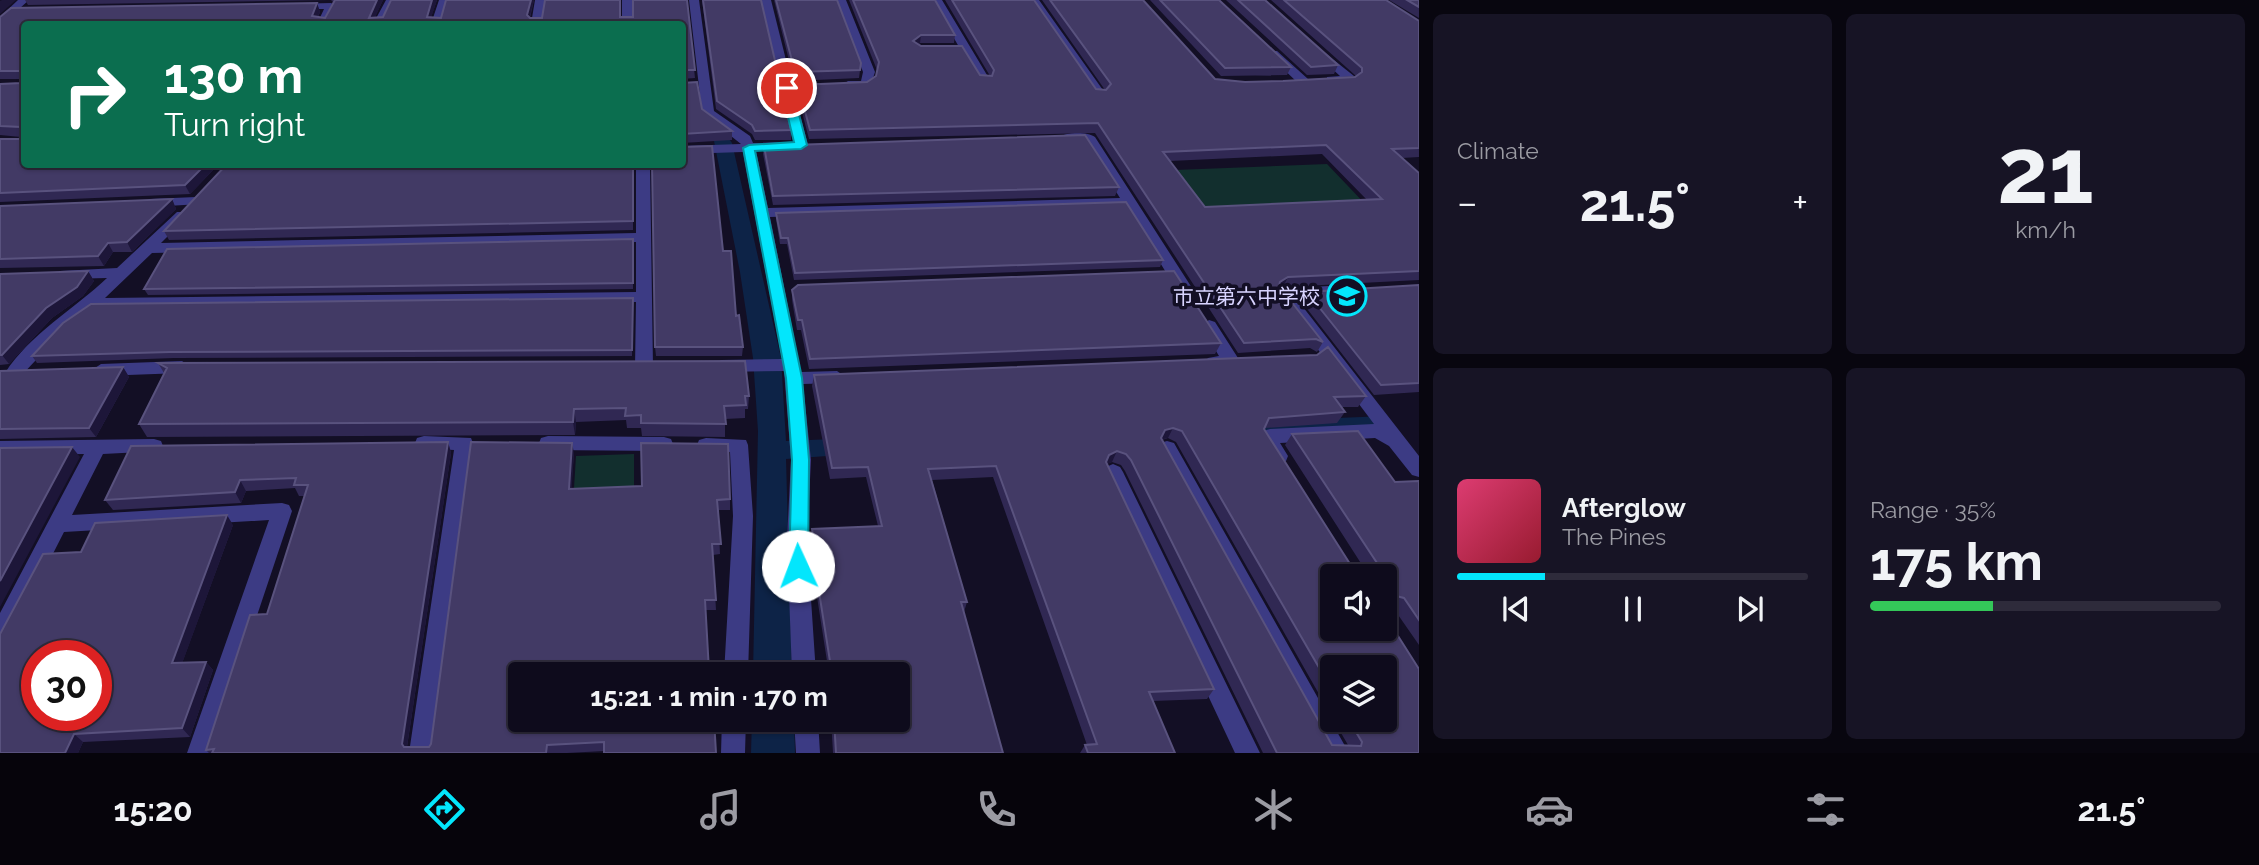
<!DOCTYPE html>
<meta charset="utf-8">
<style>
:root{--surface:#0e0b1c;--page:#171425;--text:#f1f3f6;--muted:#9b9ba3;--line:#2e2b3b;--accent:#03e6fc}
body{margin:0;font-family:Raleway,"Noto Sans JP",sans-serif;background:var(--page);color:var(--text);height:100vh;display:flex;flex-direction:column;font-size:26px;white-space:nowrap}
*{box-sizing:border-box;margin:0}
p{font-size:23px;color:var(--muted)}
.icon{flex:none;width:38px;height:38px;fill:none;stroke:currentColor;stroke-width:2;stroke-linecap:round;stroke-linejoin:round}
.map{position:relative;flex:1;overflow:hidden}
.side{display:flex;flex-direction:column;gap:14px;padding:14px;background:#08060f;width:840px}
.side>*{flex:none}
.banner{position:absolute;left:21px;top:21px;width:665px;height:147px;border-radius:7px;box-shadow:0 2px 5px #0004,0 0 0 2px var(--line);background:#0b6e4f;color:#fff;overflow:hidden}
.buttons{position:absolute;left:1320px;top:564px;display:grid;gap:14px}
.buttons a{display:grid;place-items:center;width:77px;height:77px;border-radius:7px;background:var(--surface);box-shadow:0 2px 5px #0004,0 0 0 2px var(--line);font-size:35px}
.speed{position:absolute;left:21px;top:640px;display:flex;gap:14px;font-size:35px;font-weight:700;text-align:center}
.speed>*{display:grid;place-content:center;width:91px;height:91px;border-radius:50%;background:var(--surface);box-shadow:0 2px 5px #0004,0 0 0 2px var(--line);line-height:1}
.speed .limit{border:10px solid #d22;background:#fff;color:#111}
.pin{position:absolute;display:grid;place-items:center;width:60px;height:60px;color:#fff;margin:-30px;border:4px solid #fff;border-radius:50%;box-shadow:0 2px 7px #0007}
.me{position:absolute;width:77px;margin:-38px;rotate:358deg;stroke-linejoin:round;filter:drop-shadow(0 0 5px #0008)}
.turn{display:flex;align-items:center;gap:24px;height:147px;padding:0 28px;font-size:32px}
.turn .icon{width:91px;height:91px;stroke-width:2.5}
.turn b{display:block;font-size:49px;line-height:60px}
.big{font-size:52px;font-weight:700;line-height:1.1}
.side .tile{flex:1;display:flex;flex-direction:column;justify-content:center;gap:10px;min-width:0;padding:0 24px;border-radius:10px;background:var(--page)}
.side .dial{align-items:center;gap:0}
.dial b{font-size:91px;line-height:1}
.song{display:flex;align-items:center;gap:21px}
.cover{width:84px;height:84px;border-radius:10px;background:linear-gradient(135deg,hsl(340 70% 55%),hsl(350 70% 35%))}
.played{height:7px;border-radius:4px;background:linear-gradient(90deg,var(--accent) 25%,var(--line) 25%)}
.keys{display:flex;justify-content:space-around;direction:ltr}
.heat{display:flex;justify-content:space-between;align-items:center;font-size:38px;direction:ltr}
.charge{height:10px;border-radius:5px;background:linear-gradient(90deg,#34c759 35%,var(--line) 0)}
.side .tiles{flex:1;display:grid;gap:14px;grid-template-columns:repeat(2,1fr)}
.trip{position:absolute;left:508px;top:662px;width:402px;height:70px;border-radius:7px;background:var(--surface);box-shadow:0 2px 5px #0004,0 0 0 2px var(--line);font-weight:700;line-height:70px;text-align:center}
.dock{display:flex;height:112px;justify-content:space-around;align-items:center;background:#06040b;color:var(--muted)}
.dock .icon{width:49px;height:49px}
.dock .on{color:var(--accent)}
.dock b{font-size:32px;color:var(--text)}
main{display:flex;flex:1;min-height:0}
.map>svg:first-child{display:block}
.green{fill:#122f2e}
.water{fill:#0d2347}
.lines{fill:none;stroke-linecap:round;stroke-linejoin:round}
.lane{fill:#3c3b84;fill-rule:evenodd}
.street{fill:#3c3b84;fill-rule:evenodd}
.wall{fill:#302853;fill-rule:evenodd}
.shaded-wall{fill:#1d1639}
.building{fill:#423a65;stroke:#59527e;stroke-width:2;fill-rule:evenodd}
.route{fill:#03e6fc;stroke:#0296a4;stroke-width:2}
.labels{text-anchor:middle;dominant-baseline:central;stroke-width:7;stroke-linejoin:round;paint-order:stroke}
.poi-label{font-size:21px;fill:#d8d4ff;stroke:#130f25;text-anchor:end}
</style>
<main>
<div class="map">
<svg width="1419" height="753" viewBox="0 0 1419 753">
<rect width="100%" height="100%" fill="#130f25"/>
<path class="green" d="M1327,164L1368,207L1208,213L1175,170Z
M634,454V495L573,504L576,456Z"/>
<path class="water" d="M682,113L727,136L732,143L781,358L786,441L1386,416L1392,424L923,449L786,459L792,674H753L758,431L753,358L740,272L714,141Z
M752,719H794L795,753H751Z"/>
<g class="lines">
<path class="lane" d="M386,0H396L383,24H373Z
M439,0H449L441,24H431Z
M1328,286L1334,287L1336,291L1334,295L1296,298L1419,456V477L1412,475L1389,446L1375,438L1280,443L1288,456L1286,461L1279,463L1272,461L1260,441L1263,431L1270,429L1374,424L1276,294L1284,289Z
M1167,441L1174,443L1349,753H1324L1158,448L1160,443Z
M1113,464L1120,467L1123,472L1260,753H1235L1103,472L1106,467Z"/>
<path class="street" d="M18,0H29L0,26V17Z
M535,0H545L541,24H531Z
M622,0H632V24H622Z
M689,0H699L714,111L750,136L753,143L787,142L794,146L787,150L756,151L768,208L1120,198L1084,141L1064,142L1057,138C1066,132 1086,131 1095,137L1194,291L1186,296L1180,295L1125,206L770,217L801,372L837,371L846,377L837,383L803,384L811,460L807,539L816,674H792L787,539L791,460L784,371L721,372L712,366L721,360L782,359L743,152L682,154V146L741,144L702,113Z
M761,0H771L792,84L820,83L826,87L820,91H794L808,145L806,148L801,149L794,145Z
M836,0H846L875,72L870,87L848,89L842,85L848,81H861L863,72Z
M932,0H942L990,80L988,83L978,80Z
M1029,0H1039L1105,93L1103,96H1095Z
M292,4L331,3L336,6L327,24H317L324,9H296L292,8Z
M1320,49L1354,76V82L1327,83V77L1340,76L1316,54V50Z
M1269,51H1277L1308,79V85H1300L1269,55Z
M636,164H650L653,367L650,371H638L635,367L636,302L94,308L66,328L20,377H8L5,373C30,334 74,309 107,278L66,279L58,274L60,271L117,268L177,212H187L189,215L161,243L636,233ZM636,242V292L105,298L152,253Z
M196,197L203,201L201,204L150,207L143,203L150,199Z
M1209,320L1215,322L1238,358L1241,362L1238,366H1208L1205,362L1208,358L1219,356L1201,326Z
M182,361L191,367L182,373L101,376L92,370L101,364Z
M424,436L471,438L473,443L433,753H409L454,450L417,448L415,443L417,438Z
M548,436L664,437L671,439L673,444L671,449L664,451L548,450L541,448L539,443L541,438Z
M706,438L746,440L748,445L753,516L748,674H724L733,516L730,452L699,450L697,445L699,440Z
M154,439L161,441L163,446L161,451L103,454L72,515L282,503L289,505L292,511L211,753H187L269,520L64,532L8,642L0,645V613L84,454L0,455V441Z
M722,719H746L745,753H721Z
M794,719H818L820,753H796Z"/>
</g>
<path class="wall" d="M25,0H383L375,17H383L391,0H437L431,17L441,18L446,0H534L530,18H542L545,0H620V17H633V0H687L695,78L682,79V24H24V164H219L190,194L0,202V139H19L21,137L0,135V84L21,83V79H0V17L11,8L317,3L320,12L318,17L325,18L333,2L331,0L28,5Z
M702,0H761L791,130V140H755L752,134L716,109Z
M774,0H837L861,63L859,78L794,81Z
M849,0H935L955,35L954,43H920L919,44L980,75L990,76L945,0H1034L1096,89L1105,90L1042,0H1143L1215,79L1245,82L1283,81L1356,76L1271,0H1386L1419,21V157L1402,158L1419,173V280L1283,287L1281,288L1323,342L1317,352L1310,348L1238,353L1095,133L809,139L797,93L798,85L867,82L876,76L877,70ZM1322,154L1367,200L1205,207L1170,161Z
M1150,0H1219L1291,67L1287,75L1221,76Z
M1226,0H1265L1338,65L1334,74L1307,75Z
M1389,0H1419V18Z
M682,83L702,109L732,131V140L682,143Z
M764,146L1119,187L1115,196L773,205L763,154Z
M633,164V230L169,240L164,231Z
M172,199L176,209L132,252H113L104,266L0,268V206Z
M776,213L1163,260L1160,267L794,280L787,244H780L776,219Z
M633,239V289L148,295L144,289Z
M723,251L743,347L742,356H656L655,347Z
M88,271L94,281L83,296L52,318L9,364L0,365V274Z
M1419,285V392L1374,395L1301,301L1307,292Z
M792,290L1221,343L1215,354L809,369L801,330H797L792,300Z
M633,305L632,356L174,358L37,363L32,356Z
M158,363L749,396L748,409H745V418L725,419V437L642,436L641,428H627L626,420L576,422L575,435L147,437L139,424L164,373Z
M123,367L129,377L96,437L0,439V371Z
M814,375L1366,396L1358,407H1341L1345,412L1337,423L1265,428L1264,429L1352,567L1364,568L1285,445L1292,434L1395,482L1419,481V645L1394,609L1392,608L1391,615L1387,619L1419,753H1263L1125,471L1121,465L1112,462L1107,464L1214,689L1207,699L1153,701L1175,753H1080L1085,745H1087L993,477L932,480L967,602L964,612L1003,753H833L831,719H898V674H829L813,571L814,561L811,540L812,529L878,526L866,477L830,479L812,386ZM1168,438L1176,442L1332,717V667L1384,719H1333L1348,745H1332L1162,440Z
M448,442L451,453L407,747H429L431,744L574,453L571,489L730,499V510H718L720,554L713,555L716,610H706L709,671L714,719L604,751L567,753H209L206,750L267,614L304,496H299L295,488L246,491L241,503L113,510L105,500Z
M233,525L182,663L206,662L213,670L190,737L83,742L78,753H0L81,552Z"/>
<path class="shaded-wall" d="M2,0H16L0,14V1Z
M377,0H383L372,24L369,18Z
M432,0H437L429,24L427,17Z
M531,0H534L528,24L527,15Z
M317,3L320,12L314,24L312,16Z
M921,35L920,43L912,50L913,41Z
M206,164H219L190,194L185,185Z
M172,199L176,209L132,252L127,242Z
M108,243L113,252L104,266L98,256Z
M88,271L94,281L83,296L52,318L9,364L2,355L46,308Z
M1288,277L1283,287L1275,292L1280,282Z
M123,367L129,377L96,437L89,428Z
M574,409L576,422L575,435L573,422Z
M1173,428L1168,438L1159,440L1165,430Z
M448,442L451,453L406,753L402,744Z
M572,443L574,453L571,500L569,489Z
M72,447L80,457L0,607V581Z
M1117,451L1112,462L1104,466L1109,455Z
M240,480L246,491L241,503L235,492Z
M227,515L233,525L179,672L172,663Z
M206,662L213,670L190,737L182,728Z
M74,734L83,742L78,753H65Z"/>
<path class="building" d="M335,0H377L369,18L383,17L391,0H432L427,17L441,18L446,0H531L527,15L530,18H542L545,0H620V17H633V0H687L695,70H682V24H24V164H206L185,185L0,193V139H19L21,137V127L0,126V84L21,83L22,73L19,71H0V17L11,8L317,3L312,16L325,18Z
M703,0H761L791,130L755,131L752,125L717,101Z
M776,0H837L861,63L860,70L795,72Z
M853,0H935L955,35H921L913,41L921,46H962L980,75L992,76L994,70L952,0H1034L1096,89L1106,90L1111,84L1050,0H1143L1215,79L1245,82L1283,81L1355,77L1362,72V68L1284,0H1386L1419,21V148L1392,149L1419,173V271L1288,277L1280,282L1279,286L1323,342L1316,339L1244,343L1098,123L810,130L798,85L867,82L876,76L879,62ZM1326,145L1382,199L1205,207L1163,152Z
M1160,0H1219L1291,67L1225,68Z
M1238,0H1265L1338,65L1311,67Z
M1407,0H1419V7Z
M697,82L702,109L732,131L682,134V83Z
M1085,135L1119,187L773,196L764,146Z
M712,146L723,251H731L736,316L739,315L743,347H655L652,164H682V147Z
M227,164H633V221L164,231Z
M172,199L127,242L108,243L98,256L0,259V206Z
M1126,202L1163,260L795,273L788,238H781L776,213Z
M633,239V283L144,289L167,249Z
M88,271L77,287L46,308L2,355H0V274Z
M1174,271L1221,343L810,359L802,320H798L792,290L798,285Z
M1419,285V383L1381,385L1307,292Z
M633,298L632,350L170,352L32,356L63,323L91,304Z
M1328,347L1366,396L1334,397L1345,412L1269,418L1264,429L1352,567L1376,568L1379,566L1292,434L1358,431L1395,482L1419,481V620L1404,598L1392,595L1391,615L1386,617L1419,669V753H1277L1131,460L1126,454L1117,451L1109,455L1106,462L1214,689L1149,692L1175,753H1088L1085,745L1097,744L996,466L928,469L967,602H961L1003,753H836L834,719H898V674H832L814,560H817L812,529L882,526L868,467L832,468L814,375L1317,355ZM1173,428L1182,431L1332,690V667H1384V719H1348L1362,742L1361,746L1332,745L1161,438L1165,430ZM1332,576H1384V628H1332Z
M745,361L749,396H745L746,405L724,406L726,424L641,423V415L625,416L626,408L574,409L573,422L139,424L167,368L158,363Z
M123,367L89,428L0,429V371Z
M448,442L402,744L404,747H429L431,744L471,442L572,443L569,489L642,486L641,443L728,444L730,499L717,500L721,544H712L716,600H705L709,671H713V674H520V719H714L716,753H604V742L547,745L546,753H212L214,749L206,750L250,615L267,614L308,485H294L296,478L240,480L235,492L105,500L131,446Z
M72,447L0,581V448Z
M227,515L172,663L206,662L182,728L74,734L65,753H0V634L43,554L81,552L95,523ZM37,656H96V716H37Z"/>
<path class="route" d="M787,85L792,88L807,145L801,149L755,151L802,378L809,460L808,566L805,571L798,574L791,571L789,566L792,460L786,378L743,148L749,145L794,142L781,88Z"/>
<defs>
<g id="school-ring" transform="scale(2.0125)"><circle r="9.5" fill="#130f25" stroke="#03e6fc" stroke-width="1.5"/><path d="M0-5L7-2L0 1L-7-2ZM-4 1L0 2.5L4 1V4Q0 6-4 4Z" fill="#03e6fc"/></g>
</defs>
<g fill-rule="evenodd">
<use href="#school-ring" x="1347" y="296"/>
</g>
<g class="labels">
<g class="poi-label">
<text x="1320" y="296">市立第六中学校</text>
</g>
</g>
</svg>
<div class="buttons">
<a><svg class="icon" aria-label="sound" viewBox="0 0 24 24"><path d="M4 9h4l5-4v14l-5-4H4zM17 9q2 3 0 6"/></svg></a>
<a><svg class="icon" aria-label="layers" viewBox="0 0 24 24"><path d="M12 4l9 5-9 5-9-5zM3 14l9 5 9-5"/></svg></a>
</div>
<div class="speed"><div class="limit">30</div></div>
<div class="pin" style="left:787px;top:88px;background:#d93025"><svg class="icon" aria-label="arrive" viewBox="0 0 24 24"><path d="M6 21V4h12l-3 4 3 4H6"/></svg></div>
<svg class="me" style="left:798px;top:566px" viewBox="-20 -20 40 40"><circle r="19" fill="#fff"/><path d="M0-13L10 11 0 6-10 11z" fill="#03e6fc"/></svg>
<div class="trip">15:21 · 1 min · 170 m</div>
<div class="banner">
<div class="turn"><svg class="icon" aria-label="right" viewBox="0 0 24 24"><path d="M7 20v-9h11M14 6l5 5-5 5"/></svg><div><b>130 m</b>Turn right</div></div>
</div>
</div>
<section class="side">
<div class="tiles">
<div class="tile"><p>Climate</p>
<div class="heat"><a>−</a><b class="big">21.5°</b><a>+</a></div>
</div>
<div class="tile dial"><b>21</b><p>km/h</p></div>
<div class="tile">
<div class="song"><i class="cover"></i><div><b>Afterglow</b><p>The Pines</p></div></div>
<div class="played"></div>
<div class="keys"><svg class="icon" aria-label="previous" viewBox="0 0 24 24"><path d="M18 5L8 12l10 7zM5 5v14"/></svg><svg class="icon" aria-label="pause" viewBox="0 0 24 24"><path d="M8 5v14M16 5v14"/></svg><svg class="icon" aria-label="next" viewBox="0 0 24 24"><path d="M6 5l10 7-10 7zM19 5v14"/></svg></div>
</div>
<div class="tile"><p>Range · 35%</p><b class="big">175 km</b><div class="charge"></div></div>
</div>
</section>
</main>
<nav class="dock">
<b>15:20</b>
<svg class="icon on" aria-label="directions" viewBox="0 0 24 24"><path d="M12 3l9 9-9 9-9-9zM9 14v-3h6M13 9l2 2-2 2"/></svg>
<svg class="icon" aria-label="music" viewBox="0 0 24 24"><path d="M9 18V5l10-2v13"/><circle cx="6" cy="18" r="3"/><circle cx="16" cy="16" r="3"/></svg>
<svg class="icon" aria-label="phone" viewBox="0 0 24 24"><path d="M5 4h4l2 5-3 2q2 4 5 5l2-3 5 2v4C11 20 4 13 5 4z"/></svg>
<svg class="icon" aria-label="climate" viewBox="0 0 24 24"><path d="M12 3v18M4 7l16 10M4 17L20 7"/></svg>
<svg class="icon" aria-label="car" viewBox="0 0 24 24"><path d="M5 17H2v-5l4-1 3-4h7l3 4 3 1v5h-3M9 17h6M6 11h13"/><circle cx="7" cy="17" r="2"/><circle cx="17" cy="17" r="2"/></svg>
<svg class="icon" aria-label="filters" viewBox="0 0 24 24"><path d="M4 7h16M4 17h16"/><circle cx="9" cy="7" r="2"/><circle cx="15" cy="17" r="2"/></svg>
<b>21.5°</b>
</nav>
